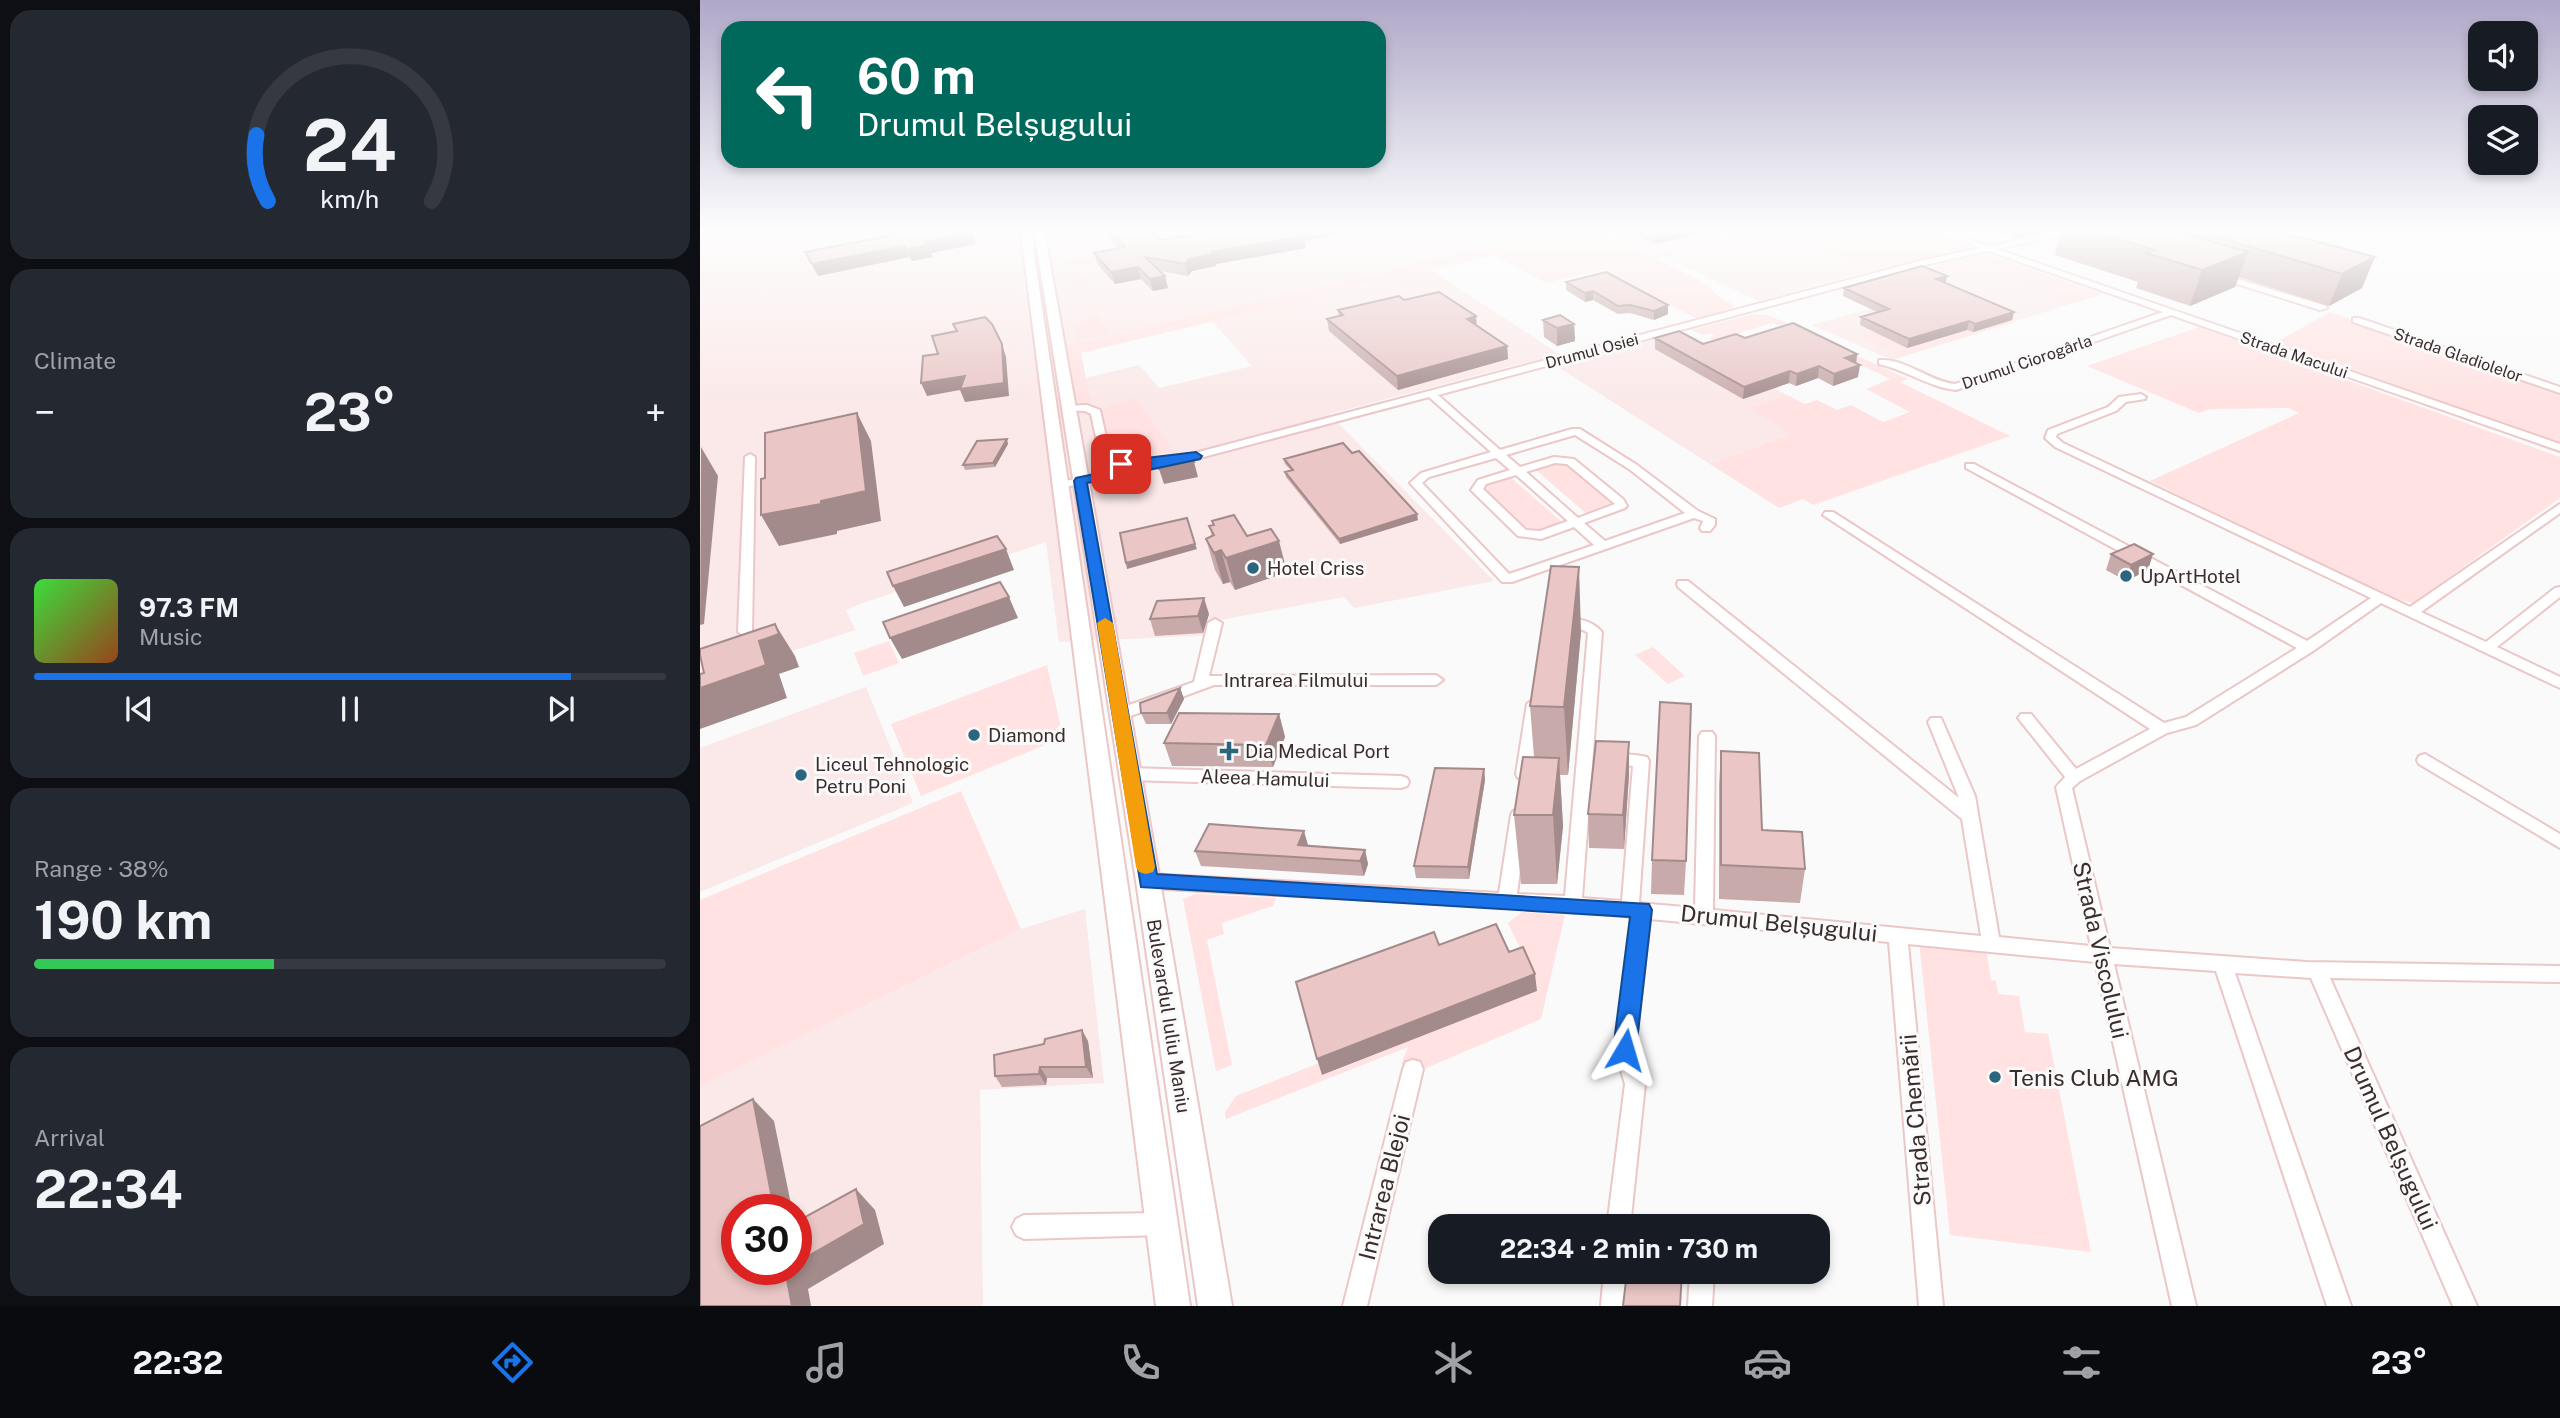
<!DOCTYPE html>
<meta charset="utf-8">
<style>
:root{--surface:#171b24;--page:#242831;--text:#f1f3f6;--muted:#9ea1a6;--line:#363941;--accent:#1a73e8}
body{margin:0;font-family:"Public Sans",sans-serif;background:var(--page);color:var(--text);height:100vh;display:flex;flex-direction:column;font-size:26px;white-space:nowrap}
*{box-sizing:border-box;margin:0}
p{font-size:23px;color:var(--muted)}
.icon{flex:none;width:38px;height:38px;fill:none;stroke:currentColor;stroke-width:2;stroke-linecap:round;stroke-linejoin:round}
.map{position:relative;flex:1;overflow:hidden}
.sheet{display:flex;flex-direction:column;gap:10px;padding:10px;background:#0d0f14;width:700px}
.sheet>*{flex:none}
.guide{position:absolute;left:21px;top:21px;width:665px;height:147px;border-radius:21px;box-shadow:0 4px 10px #0003;background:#00695c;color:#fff;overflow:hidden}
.controls{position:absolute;left:1768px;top:21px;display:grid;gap:14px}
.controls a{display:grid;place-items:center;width:70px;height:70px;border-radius:14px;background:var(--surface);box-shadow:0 4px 10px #0003;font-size:35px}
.speed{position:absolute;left:21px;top:1194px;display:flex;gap:14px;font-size:35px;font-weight:700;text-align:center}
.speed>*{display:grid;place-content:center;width:91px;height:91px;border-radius:50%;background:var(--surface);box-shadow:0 4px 10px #0003;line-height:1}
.speed .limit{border:10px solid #d22;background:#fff;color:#111}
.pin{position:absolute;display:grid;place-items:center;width:60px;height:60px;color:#fff;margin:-30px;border-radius:14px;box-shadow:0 4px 10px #0006}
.me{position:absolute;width:77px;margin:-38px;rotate:7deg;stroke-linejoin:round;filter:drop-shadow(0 0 5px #0008)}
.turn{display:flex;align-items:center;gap:24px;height:147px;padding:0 21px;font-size:32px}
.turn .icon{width:91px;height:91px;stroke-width:2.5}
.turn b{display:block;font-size:49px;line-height:60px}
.big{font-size:52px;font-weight:700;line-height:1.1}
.sheet .tile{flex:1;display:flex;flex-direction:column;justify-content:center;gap:10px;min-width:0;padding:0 24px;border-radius:21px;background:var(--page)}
.sheet .dial{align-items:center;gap:0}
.dial svg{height:182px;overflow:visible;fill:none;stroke:var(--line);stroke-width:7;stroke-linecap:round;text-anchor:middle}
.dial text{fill:var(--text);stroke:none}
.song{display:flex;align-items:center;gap:21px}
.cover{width:84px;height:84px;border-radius:10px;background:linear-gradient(135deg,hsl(120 70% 55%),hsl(20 70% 35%))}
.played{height:7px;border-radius:4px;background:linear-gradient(90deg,var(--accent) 85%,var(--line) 85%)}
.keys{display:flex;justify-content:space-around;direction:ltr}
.heat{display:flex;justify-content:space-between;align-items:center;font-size:38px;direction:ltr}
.charge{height:10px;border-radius:5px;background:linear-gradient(90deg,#34c759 38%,var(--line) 0)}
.trip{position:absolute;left:728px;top:1214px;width:402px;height:70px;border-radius:21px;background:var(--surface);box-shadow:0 4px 10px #0003;font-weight:700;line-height:70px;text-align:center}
.tab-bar{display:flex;height:112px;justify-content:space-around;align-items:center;background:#090b0e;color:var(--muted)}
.tab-bar .icon{width:49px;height:49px}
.tab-bar .current{color:var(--accent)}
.tab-bar b{font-size:32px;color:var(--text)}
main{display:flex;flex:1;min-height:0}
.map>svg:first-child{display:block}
.built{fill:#fbe8e8;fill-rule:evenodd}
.green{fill:#ffe2e1}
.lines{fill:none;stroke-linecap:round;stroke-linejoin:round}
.minor-casing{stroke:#ebc7c7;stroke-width:4}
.major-casing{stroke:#ebc7c7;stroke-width:4}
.minor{fill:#fff;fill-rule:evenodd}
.major{fill:#fff;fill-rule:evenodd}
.wall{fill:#c9aaaa}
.shaded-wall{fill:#a48b8b}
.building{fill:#eac6c6;stroke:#a48b8b;stroke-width:2}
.route{fill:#1a73e8;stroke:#114b97;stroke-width:2}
.slow{fill:#f59e0b}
.poi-dot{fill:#2b657e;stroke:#fafafa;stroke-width:2.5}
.labels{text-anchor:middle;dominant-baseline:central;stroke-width:6;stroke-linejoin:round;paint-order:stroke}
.far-street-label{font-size:16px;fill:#3b2d2d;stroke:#fafafa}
.poi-label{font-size:19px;fill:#3b2d2d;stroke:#fafafa;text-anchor:start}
.street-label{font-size:19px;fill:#3b2d2d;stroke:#fafafa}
.near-street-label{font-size:23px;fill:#3b2d2d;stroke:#fafafa}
.near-poi-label{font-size:23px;fill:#3b2d2d;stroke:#fafafa;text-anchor:start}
</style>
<main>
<section class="sheet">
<div class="tile dial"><svg viewBox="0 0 100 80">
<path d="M14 69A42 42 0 1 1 86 69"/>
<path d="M14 69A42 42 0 0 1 9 40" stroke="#1a73e8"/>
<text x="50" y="56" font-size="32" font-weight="700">24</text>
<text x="50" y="72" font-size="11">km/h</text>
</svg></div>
<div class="tile"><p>Climate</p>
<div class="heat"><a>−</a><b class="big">23°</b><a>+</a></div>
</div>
<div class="tile">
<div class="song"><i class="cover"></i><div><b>97.3 FM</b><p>Music</p></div></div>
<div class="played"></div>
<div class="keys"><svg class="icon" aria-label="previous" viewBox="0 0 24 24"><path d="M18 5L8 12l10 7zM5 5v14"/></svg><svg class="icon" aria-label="pause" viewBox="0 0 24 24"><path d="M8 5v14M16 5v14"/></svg><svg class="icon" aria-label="next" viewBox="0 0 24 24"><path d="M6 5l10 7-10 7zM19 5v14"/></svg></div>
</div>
<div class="tile"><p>Range · 38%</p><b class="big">190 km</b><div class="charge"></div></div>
<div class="tile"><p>Arrival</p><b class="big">22:34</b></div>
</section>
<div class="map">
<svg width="1860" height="1306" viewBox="0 0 1860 1306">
<rect width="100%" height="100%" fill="#fafafa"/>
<path class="built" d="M0,229H863L378,343L386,378L439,365L459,388L552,366L512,321L693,278L720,294L757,287L859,354L629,414L794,581L654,608L644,597L520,620L517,635L359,642L346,542L163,603L146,610L155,630L0,682Z
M901,229H1063L950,256L899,231Z
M1076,230L1171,271L1058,301L965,257Z
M1281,255L1402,294L1192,360L1112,325L1253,285L1218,270Z
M974,334L1087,395L1049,408L1091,434L1010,464L858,367Z
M166,687L213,803L0,892V748Z
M385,909L404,1083L280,1090L283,1306H0V1086L321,929ZM37,1209H96V1269H37Z"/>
<path class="green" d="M863,229H901L904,230L900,232L950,256L1063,229H1222L1270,247L1174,273L1076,230L955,259L1007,284L1016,294L1034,306L1032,311L999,320L904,269L846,283L796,255L731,270L757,287C723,296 723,298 692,278L381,353L391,405L375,403L365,348L374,344Z
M413,252L419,259L377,267L393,288L371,291L364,262Z
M1281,255H1289L1402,294L1375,303L1285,271L1264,277L1236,265Z
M1630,312L1860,391V445L1573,344Z
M1053,314L1068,315L1208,379L1200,382L1310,436L1113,505L1103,499L1079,508L1010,464L1091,434L1048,408L1087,395L1105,404L1117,400L1137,410L1151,405L1183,422L1210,412L1166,389L1190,379L1073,323L1015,340L1008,338L1015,336L1011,333L1003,335L991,330Z
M396,315L410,333L376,341L379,325Z
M1312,321L1314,322L1201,357L1160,337L1175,332L1267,330Z
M1499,327L1860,457V498L1713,603L1690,598L1450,481L1599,413L1589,408L1510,409L1499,413L1387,366Z
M435,398L475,452L430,457L410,454L401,412L410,405Z
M856,462L865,463L914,505L889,516L834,468Z
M809,476L864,524L842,532L830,531L783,488L789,482Z
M189,641L199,663L163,676L154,653Z
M953,647L985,676L968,684L935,655Z
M347,665L360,724L345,745L221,796L191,724Z
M261,791L321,929L0,1086V900Z
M495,894L576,898L573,906L522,923L524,934L507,940L532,1065L516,1071L483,899Z
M822,912L865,915L841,1019L726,1068L701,1064L708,1047L526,1119L525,1112L536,1096L619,1063L623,1075L836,991L827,962L808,923Z
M1219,941L1286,948L1291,980L1296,981L1298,994L1319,996L1325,1032L1348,1034L1391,1252L1250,1235Z"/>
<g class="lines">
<g class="minor-casing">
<path id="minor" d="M1229,229H1238L1289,246L1372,229H1383L1380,231L1297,249L1860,444V451L1471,315L1256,390C1228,387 1206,370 1179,364V360C1206,358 1228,381 1255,384L1463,312L1288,251L1224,265L738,395L800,450L872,429H880L937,465L998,511L1015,519V525L1010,531H1002L1000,528L1003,521L994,518L812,582H802L710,483L721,473L791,452L729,397L496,459L361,488L355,485L361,482L437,465L401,460L391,414L385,411L364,410V406L387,405L400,410L410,455L442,460V464L495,453L1220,261L1280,248ZM875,435L929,469L985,513L905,541L884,523L925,508L927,506L923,499L874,459L854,457L820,467L806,455ZM796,458L810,470L778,480L771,490L818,536L841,539L874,527L894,545L809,574L722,483L729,477ZM855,463L867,464L915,504L878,518L826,472ZM816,475L868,521L840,531L826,530L783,489L786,484Z
M1521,274L1626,306L1627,308L1620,310L1518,278L1517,276Z
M1653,318H1659L1860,387V393L1653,322Z
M1441,394L1446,397L1445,399L1426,402L1416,411L1357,434L1356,437L1363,443L1710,607L1860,504V513L1721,612L1786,642L1855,588L1860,587V597L1797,647L1860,677V688L1681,603L1613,651L1496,725L1467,733L1380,781L1372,788L1410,948L1607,962L1860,966V982L1630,978L1777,1306H1753L1611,978L1535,973L1651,1306H1627L1516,971L1414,964L1496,1306H1472L1395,962L1208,944L1243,1306H1219L1189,942L950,919L935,1050L945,1084L930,1227H907L925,1084L915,1050L932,917L873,911L448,888L442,886L439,881L442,876L448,874L799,893L811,815L813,811L819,809L825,811L827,815L817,894L865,896L888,633C879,625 866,632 857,624C870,614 892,620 902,632L882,898L922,901L933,766L905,764L903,760L905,756C917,753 935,754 947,757L949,761L939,903L995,908L999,736L1002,732H1012L1015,736L1013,910L1281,936L1262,819L978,587L977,584L978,581H988L1259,798L1228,722L1231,718H1241L1275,796L1299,937L1391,946L1356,787L1365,777L1318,718L1321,714H1331L1376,769L1450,729L1123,515L1125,512H1133L1464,723L1486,717L1597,648L1266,468V464H1274L1607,641L1671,598L1355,447L1345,438L1348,430L1408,407L1419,397Z
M50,454L55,457L52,632L45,636L38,632L45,457Z
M515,619L522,623L509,676L736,675L743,680L736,685H514L425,718H415L413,714L415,710L494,682L508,623Z
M834,699L841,704L832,774L830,778H818L816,774L827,704Z
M1725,754L1860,834V848L1719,764L1717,760L1719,756Z
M430,768L701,776L707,778L709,782L707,786L701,788L430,780L424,778L422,774L424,770Z
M713,1060L720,1062L723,1069L667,1306H643L703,1069L706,1062Z
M462,1213L470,1216L473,1224L470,1232L462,1235L324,1239L316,1235L312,1227L316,1219L324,1215Z
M904,1272H928L925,1306H901Z
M990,1272H1014L1012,1306H988Z"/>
</g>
<g class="major-casing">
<path id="major" d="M334,229H344L460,881L532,1306H498L436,881Z
M326,230L331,233L490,1306H456L321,233Z"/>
</g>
<use href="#minor" class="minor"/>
<use href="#major" class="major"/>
</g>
<path class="wall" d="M405,229H448L461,240L605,241L606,248L516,264V266L492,271L488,276L460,271L468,288L453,291L441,279L415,284L398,265L394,253L418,248L407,237Z
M934,229H1021L954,244L934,234Z
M1290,229H1357L1315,238Z
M1361,229H1570L1662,288L1629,306L1539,277L1535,287L1490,306L1436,288L1438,282L1355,255Z
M215,231L276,244L231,253L233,257L212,261L209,257L118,276L105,252L193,236L191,232Z
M866,282L968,314L954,320L930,313L918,314L893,300L885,302L866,290Z
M1246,283L1314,312L1312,320L1273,332L1267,330L1207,348L1160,325L1161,317L1177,312L1143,296L1144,288Z
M704,300L777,325L807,346L808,359L698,390L629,331L627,319L639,316L638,310Z
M843,320L874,324L875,341L857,346L844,337Z
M955,338L1003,344L1157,354L1156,363L1158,377L1133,386L1118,378L1096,386L1089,383L1043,399L955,349Z
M308,444L295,467L265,470L263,465Z
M652,453L718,520L640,544L586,477L585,472L591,470L585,464L584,459Z
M512,521L547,536L587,572L535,590L530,582L523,584L515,570L506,539L512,536L509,526L513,525Z
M1411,554L1448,570L1426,581L1406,570Z
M509,614L503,633L455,636L450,619Z
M881,632L868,775H860L863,826L857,884H821L814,815L834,757L830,706Z
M480,688L484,699L471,724H446L441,713Z
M579,714L585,737L573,767L472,766L464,743Z
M1021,751L1062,830L1105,869L1100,903L1019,899V785Z
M784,769L785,780L769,879L716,878L714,866Z
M929,775L924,849L889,848L888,814Z
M608,846L665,850L668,864L664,876L501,866L495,851Z
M952,860L986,861L984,895L951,894Z
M388,1041L393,1078H347L346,1085L302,1087L295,1076Z"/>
<path class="shaded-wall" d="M609,229H661L605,241L606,248L516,264V266L492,271L488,276L485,264L489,259Z
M966,229H1021L954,244L955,231Z
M1317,229H1357L1315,238Z
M1474,229H1491L1485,247L1466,254Z
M272,233L276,244L231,253L233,257L212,261L207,249L225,242Z
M204,246L209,257L118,276L112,264Z
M1548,252L1535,287L1490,306L1502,270Z
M1675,257L1662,288L1629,306L1642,274Z
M438,267L441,279L415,284L411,272Z
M465,276L468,288L453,291L450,279Z
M1247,276L1245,284L1236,279Z
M893,291V300L885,302V293Z
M968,305V314L954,320V311Z
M1314,312L1312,320L1273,332L1275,324Z
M776,316L777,329L767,319Z
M1269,321L1267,330L1207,348L1209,339Z
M874,324L875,341L857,346V328Z
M302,344L306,357L309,396L265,402L260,390L227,396L221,383Z
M807,346L808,359L698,390L697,376Z
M1157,354L1156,365L1145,358Z
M1160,365L1158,377L1133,386L1134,374Z
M1119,366L1118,378L1096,386L1097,374Z
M1090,371L1089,383L1043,399L1044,387Z
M157,413L171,441L181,521L137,531V534L79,546L61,515L121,501Z
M307,439L308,444L295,467L293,463Z
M1,447L18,476L4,624L0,625Z
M494,462L498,477L464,484L459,469Z
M717,514L718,520L640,544L639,539Z
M579,541L587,572L535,590L526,558Z
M495,544L497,549L427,569L426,563Z
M306,549L314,570L204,607L193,586Z
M521,550L530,582L523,584L514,553Z
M1453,554L1448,570L1426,581L1431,565Z
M879,567L881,632L868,775L864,707Z
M309,597L318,618L202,659L190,638Z
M504,598L509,614L503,633L498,616Z
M75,624L95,656L99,667L79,674L87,698L0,729V688L59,641Z
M480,688L484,699L471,724L467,713Z
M579,714L585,737L573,767L566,745Z
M929,742V775L924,849L923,815Z
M859,758L863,826L857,884L853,815Z
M784,769L785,780L769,879L768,867Z
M604,831L608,845H598Z
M665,850L668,864L664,876L660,861Z
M835,974L837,991L622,1075L617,1059Z
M382,1030L388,1041L393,1078L386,1067Z
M340,1067L347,1078L346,1085L339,1074Z
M53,1099L74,1121L92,1209H74Z
M156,1189L175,1210L184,1244L108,1289L111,1306H92L85,1269H96V1263Z"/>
<path class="building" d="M209,229H213L215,231L229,229H268L272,233L225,242L228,245L207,249L204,246L112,264L105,252L194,235L191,232Z
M407,229H448L461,240L523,229H609L599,231L604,236L512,252L514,254L489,259L485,264L445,257L465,276L450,279L438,267L411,272L394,253L425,247Z
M949,229H966L955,231Z
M1385,229H1467L1548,252L1502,270L1446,253L1455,250Z
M1522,229H1570L1675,257L1642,274L1507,234Z
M1222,266L1247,276L1236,279L1314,312L1275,324L1269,321L1209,339L1161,317L1189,309L1144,288Z
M906,272L968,305L954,311L930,305L918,306L893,291L885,293L866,282Z
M739,292L776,316L767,319L807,346L697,376L627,319L643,315L638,310L699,296L704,300Z
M860,315L874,324L857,328L843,320Z
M285,317L292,324L302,344L304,383L260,389L265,376L221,383L223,356L238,354L232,336L257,331L253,324Z
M1093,323L1157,354L1145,358L1160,365L1134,374L1119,366L1097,374L1090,371L1044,387L955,338L979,331L1003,344L1036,334L1045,338Z
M157,413L166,491L121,501V504L61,515V479L65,478V433Z
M307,439L293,463L263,465L277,441Z
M643,443L652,453L659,451L717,514L639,539L585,472L593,470L584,459Z
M490,453L494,462L459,469L456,460Z
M534,515L547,536L571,529L579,541L526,558L521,550L514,553L506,539L514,535L509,526L514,525L512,521Z
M487,518L495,544L426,563L420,533Z
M297,536L306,549L193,586L187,572Z
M1434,544L1453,554L1431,565L1411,554Z
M851,566L879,567L864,707L830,706Z
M300,582L309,597L190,638L183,622Z
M504,598L498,616L450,619L457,601Z
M75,624L79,634L59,641L66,665L0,688V674L4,673L0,655V649Z
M480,688L467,713H441L440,703Z
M960,702L991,704L986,861L952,860Z
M479,713L579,714L566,745L464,743Z
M896,741L929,742L923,815L888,814Z
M1021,751L1059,753L1062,830L1102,832L1105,869L1021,865Z
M823,757L859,758L853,815H814Z
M735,768L784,769L768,867L714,866Z
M509,824L604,831L598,845L665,850L660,861L495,851Z
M796,924L809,952L823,947L835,974L617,1059L596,982L734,932L739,945Z
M382,1030L386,1067H340L339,1074L295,1076L294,1055L344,1044L345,1039Z
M53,1099L74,1209H37V1269H86H85L92,1306H0V1126Z
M156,1189L164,1224L96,1263V1222Z
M932,1219L984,1225V1227H931Z
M927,1272H982L980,1306H923Z"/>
<linearGradient id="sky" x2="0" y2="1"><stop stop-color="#afa8c8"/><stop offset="0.56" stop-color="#fdfdfd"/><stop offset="1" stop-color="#fdfdfd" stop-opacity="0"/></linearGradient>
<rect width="1860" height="411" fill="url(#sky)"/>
<path class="route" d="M496,452L502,456L500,459L387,483L457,874L949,904L952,910L936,1050L933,1057L925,1060L917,1057L913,1050L930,917L441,887L374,481L376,478L423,468L414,464L421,461Z"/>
<path class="slow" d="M405,618L413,623L455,867L453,872L446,874L439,872L436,867L397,623Z"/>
<g class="poi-dot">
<circle cx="553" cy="568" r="7"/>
<circle cx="1426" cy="576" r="7"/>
<circle cx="274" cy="735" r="7"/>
<path d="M525.5 740.5h7v7h7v7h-7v7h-7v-7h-7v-7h7z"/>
<circle cx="101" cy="775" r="7"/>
<circle cx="1295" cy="1077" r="7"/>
</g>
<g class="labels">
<g class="far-street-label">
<text transform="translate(892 351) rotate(-15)">Drumul Osiei</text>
<text transform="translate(1594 355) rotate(19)">Strada Macului</text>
<text transform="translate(1758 355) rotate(19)">Strada Gladiolelor</text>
<text transform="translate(1327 362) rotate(-19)">Drumul Ciorogârla</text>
</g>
<g class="poi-label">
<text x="567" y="568">Hotel Criss</text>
<text x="1440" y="576">UpArtHotel</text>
<text x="288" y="735">Diamond</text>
<text x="545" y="751">Dia Medical Port</text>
<text x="115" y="764">Liceul Tehnologic<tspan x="115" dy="22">Petru Poni</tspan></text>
</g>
<g class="street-label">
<text x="596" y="680">Intrarea Filmului</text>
<text transform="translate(565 778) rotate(2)">Aleea Hamului</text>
<text transform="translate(469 1016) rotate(81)">Bulevardul Iuliu Maniu</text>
</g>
<g class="near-street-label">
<text transform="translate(1079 923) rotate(6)">Drumul Belșugului</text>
<text transform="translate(1401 950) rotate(77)">Strada Viscolului</text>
<text transform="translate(1215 1120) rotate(-95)">Strada Chemării</text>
<text transform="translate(1691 1138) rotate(66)">Drumul Belșugului</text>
<text transform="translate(684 1187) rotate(-76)">Intrarea Blejoi</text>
</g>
<g class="near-poi-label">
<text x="1309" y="1077">Tenis Club AMG</text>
</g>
</g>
</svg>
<div class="controls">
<a><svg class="icon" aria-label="sound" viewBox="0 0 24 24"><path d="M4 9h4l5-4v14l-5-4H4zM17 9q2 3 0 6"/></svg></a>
<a><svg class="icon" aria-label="layers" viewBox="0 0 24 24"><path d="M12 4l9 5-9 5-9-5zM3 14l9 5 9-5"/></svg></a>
</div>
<div class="speed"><div class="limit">30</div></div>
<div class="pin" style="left:421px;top:464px;background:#d93025"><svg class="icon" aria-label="arrive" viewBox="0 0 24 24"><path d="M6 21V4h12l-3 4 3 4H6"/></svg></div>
<svg class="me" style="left:925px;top:1050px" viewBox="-20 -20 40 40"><path d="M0-17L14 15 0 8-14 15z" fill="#1a73e8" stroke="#fff" stroke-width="4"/></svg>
<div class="trip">22:34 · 2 min · 730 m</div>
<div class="guide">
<div class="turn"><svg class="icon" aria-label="left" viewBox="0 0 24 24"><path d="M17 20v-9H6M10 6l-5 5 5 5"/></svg><div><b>60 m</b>Drumul Belșugului</div></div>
</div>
</div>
</main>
<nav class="tab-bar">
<b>22:32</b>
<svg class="icon current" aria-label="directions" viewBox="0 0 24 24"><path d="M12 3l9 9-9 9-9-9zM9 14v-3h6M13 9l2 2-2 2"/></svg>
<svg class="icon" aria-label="music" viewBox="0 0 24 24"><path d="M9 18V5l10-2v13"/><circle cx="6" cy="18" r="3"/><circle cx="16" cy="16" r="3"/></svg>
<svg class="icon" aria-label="phone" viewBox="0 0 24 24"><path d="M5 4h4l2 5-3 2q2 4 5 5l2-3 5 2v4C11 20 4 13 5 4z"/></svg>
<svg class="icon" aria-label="climate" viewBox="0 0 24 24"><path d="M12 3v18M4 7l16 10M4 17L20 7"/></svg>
<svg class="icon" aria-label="car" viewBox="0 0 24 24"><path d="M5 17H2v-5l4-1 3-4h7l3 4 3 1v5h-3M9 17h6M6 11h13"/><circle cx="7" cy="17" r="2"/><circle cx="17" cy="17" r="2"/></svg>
<svg class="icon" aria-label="filters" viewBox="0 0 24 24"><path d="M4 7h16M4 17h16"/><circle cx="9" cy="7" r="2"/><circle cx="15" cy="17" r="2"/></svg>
<b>23°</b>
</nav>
